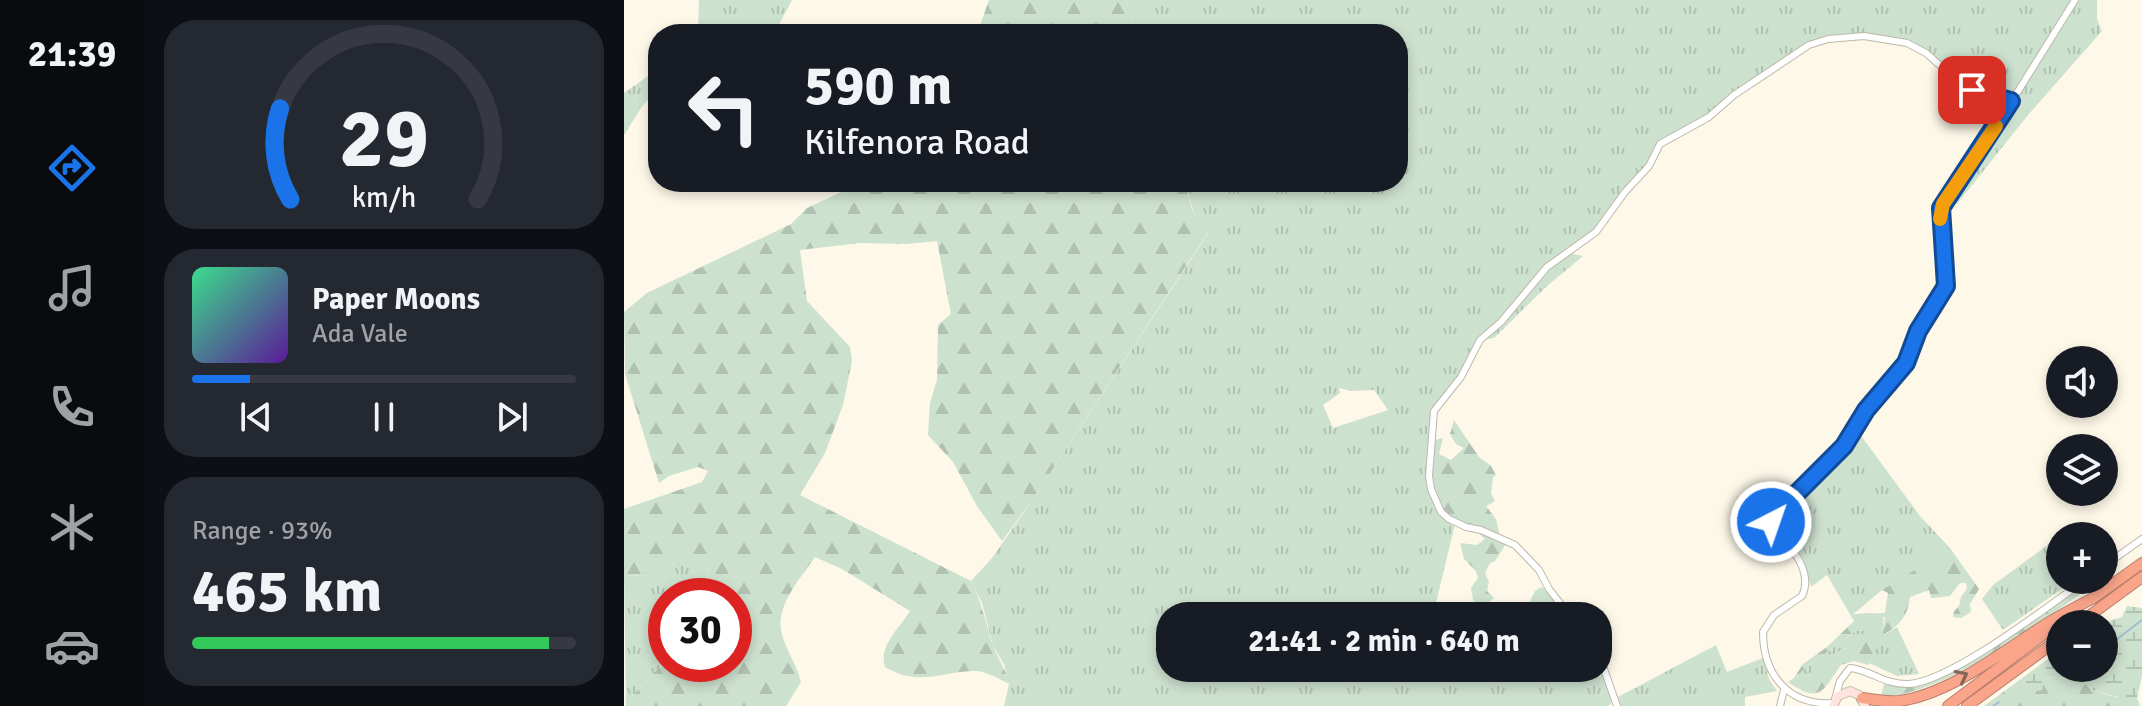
<!DOCTYPE html>
<meta charset="utf-8">
<style>
:root{--surface:#171b24;--page:#242831;--text:#f1f3f6;--muted:#9ea1a6;--line:#363941;--accent:#1a73e8}
body{margin:0;font-family:Signika,sans-serif;background:var(--page);color:var(--text);height:100vh;display:flex;flex-direction:column;font-size:30px;white-space:nowrap}
*{box-sizing:border-box;margin:0}
p{font-size:26px;color:var(--muted)}
.icon{flex:none;width:44px;height:44px;fill:none;stroke:currentColor;stroke-width:2;stroke-linecap:round;stroke-linejoin:round}
.map{position:relative;flex:1;overflow:hidden}
.details{display:flex;flex-direction:column;gap:20px;padding:20px;background:#0d0f14;width:480px}
.details>*{flex:none}
.hud{position:absolute;left:24px;top:24px;width:760px;height:168px;border-radius:32px;box-shadow:0 4px 12px #0003;background:#171b24;color:var(--text);overflow:hidden}
.controls{position:absolute;left:1422px;top:346px;display:grid;gap:16px}
.controls a{display:grid;place-items:center;width:72px;height:72px;border-radius:50%;background:var(--surface);box-shadow:0 4px 12px #0003;font-size:40px}
.speed{position:absolute;left:24px;top:578px;display:flex;gap:16px;font-size:40px;font-weight:700;text-align:center}
.speed>*{display:grid;place-content:center;width:104px;height:104px;border-radius:50%;background:var(--surface);box-shadow:0 4px 12px #0003;line-height:1}
.speed .limit{border:12px solid #d22;background:#fff;color:#111}
.pin{position:absolute;display:grid;place-items:center;width:68px;height:68px;color:#fff;margin:-34px;border-radius:16px;box-shadow:0 4px 12px #0006}
.me{position:absolute;width:88px;margin:-44px;rotate:41deg;stroke-linejoin:round;filter:drop-shadow(0 0 6px #0008)}
.turn{display:flex;align-items:center;gap:28px;height:168px;padding:0 24px;font-size:36px}
.turn .icon{width:104px;height:104px;stroke-width:2.5}
.turn b{display:block;font-size:56px;line-height:68px}
.big{font-size:60px;font-weight:800;line-height:1.1}
.details .card{flex:1;display:flex;flex-direction:column;justify-content:center;gap:12px;min-width:0;padding:0 28px;border-radius:32px;background:var(--page)}
.details .dial{align-items:center;gap:0}
.dial svg{height:208px;overflow:visible;fill:none;stroke:var(--line);stroke-width:7;stroke-linecap:round;text-anchor:middle}
.dial text{fill:var(--text);stroke:none}
.song{display:flex;align-items:center;gap:24px}
.cover{width:96px;height:96px;border-radius:12px;background:linear-gradient(135deg,hsl(150 70% 55%),hsl(270 70% 35%))}
.played{height:8px;border-radius:4px;background:linear-gradient(90deg,var(--accent) 15%,var(--line) 15%)}
.keys{display:flex;justify-content:space-around;direction:ltr}
.charge{height:12px;border-radius:6px;background:linear-gradient(90deg,#34c759 93%,var(--line) 0)}
.trip{position:absolute;left:532px;top:602px;width:456px;height:80px;border-radius:32px;background:var(--surface);box-shadow:0 4px 12px #0003;font-weight:800;line-height:80px;text-align:center}
main{display:flex;flex:1;min-height:0}
.tabs{display:flex;flex-direction:column;width:144px;justify-content:space-around;align-items:center;background:#090b0e;color:var(--muted)}
.tabs .icon{width:56px;height:56px}
.tabs .on{color:var(--accent)}
.tabs b{font-size:36px;color:var(--text)}
.map>svg:first-child{display:block}
.grass{fill:url(#grass-tufts);fill-rule:evenodd}
.forest{fill:url(#forest-firs)}
.wetland{fill:url(#wetland-marsh)}
.lines{fill:none;stroke-linecap:round;stroke-linejoin:round}
.stream{stroke:#a0bed0;stroke-width:2}
.street-casing{stroke:#bdb8a9;stroke-width:8}
.secondary-casing{stroke:#bdb8a9;stroke-width:10}
.highway-casing{stroke:#b77f6c;stroke-width:12}
.street{stroke:#fff;stroke-width:6}
.secondary{stroke:#fee4dc;stroke-width:8}
.highway{stroke:#faa58a;stroke-width:10}
.oneway{stroke:#876456}
.route-casing{stroke:#114b97;stroke-width:20}
.route{stroke:#1a73e8;stroke-width:14}
.slow{stroke:#f59e0b;stroke-width:14}
</style>
<main>
<nav class="tabs">
<b>21:39</b>
<svg class="icon on" aria-label="directions" viewBox="0 0 24 24"><path d="M12 3l9 9-9 9-9-9zM9 14v-3h6M13 9l2 2-2 2"/></svg>
<svg class="icon" aria-label="music" viewBox="0 0 24 24"><path d="M9 18V5l10-2v13"/><circle cx="6" cy="18" r="3"/><circle cx="16" cy="16" r="3"/></svg>
<svg class="icon" aria-label="phone" viewBox="0 0 24 24"><path d="M5 4h4l2 5-3 2q2 4 5 5l2-3 5 2v4C11 20 4 13 5 4z"/></svg>
<svg class="icon" aria-label="climate" viewBox="0 0 24 24"><path d="M12 3v18M4 7l16 10M4 17L20 7"/></svg>
<svg class="icon" aria-label="car" viewBox="0 0 24 24"><path d="M5 17H2v-5l4-1 3-4h7l3 4 3 1v5h-3M9 17h6M6 11h13"/><circle cx="7" cy="17" r="2"/><circle cx="17" cy="17" r="2"/></svg>
</nav>
<section class="details">
<div class="card dial"><svg viewBox="0 0 100 80">
<path d="M14 69A42 42 0 1 1 86 69"/>
<path d="M14 69A42 42 0 0 1 10 34" stroke="#1a73e8"/>
<text x="50" y="56" font-size="32" font-weight="700">29</text>
<text x="50" y="72" font-size="11">km/h</text>
</svg></div>
<div class="card">
<div class="song"><i class="cover"></i><div><b>Paper Moons</b><p>Ada Vale</p></div></div>
<div class="played"></div>
<div class="keys"><svg class="icon" aria-label="previous" viewBox="0 0 24 24"><path d="M18 5L8 12l10 7zM5 5v14"/></svg><svg class="icon" aria-label="pause" viewBox="0 0 24 24"><path d="M8 5v14M16 5v14"/></svg><svg class="icon" aria-label="next" viewBox="0 0 24 24"><path d="M6 5l10 7-10 7zM19 5v14"/></svg></div>
</div>
<div class="card"><p>Range · 93%</p><b class="big">465 km</b><div class="charge"></div></div>
</section>
<div class="map">
<svg width="1518" height="706" viewBox="0 0 1518 706">
<defs>
<pattern id="grass-tufts" width="24" height="20" patternUnits="userSpaceOnUse" patternTransform="scale(2)"><rect width="24" height="20" fill="#cde1cf"/><path d="M3 7l-1-3M5 7V3M7 7l1-3M15 17l-1-3M17 17v-4M19 17l1-3" fill="none" stroke="#b1c2b2"/></pattern>
<pattern id="forest-firs" width="22" height="20" patternUnits="userSpaceOnUse" patternTransform="scale(2)"><rect width="22" height="20" fill="#cde1cf"/><path d="M5 1l3.5 6h-7zM16 11l3.5 6h-7z" fill="#b1c2b2"/></pattern>
<pattern id="wetland-marsh" width="20" height="14" patternUnits="userSpaceOnUse" patternTransform="scale(2)"><rect width="20" height="14" fill="#cde1cf"/><path d="M1 5h8M5 5V1M11 12h8M15 12V8" fill="none" stroke="#b1c2b2"/></pattern>
</defs>
<rect width="100%" height="100%" fill="#fdf8e8"/>
<path class="grass" d="M75,0H168L150,34H71L74,30Z
M502,0H1473V19L1478,31L1404,115L1333,204L1327,197L1380,107L1379,100L1348,90L1294,47L1240,36L1185,45L1097,106L1036,144L1025,166L979,224L944,253L959,256L923,286L870,338L856,340L837,377L810,411L808,436L831,524L811,607L816,616H546V668H974V658L987,693V704L982,706H380L385,684L380,664L369,646L358,603L347,581L368,558L409,499L585,232L572,221L561,182H774V34H513ZM715,388L726,391L750,390L764,410L709,428L699,405L716,393Z
M34,69V89L19,105L0,135V93Z
M1235,433L1296,516L1326,548L1258,590L1227,616L1203,575L1187,587L1179,559L1151,517L1156,509L1209,464Z
M1436,536V580H1451L1379,630L1358,599L1369,585Z
M69,561L84,562L83,587L87,596H42V661L6,698V706H2L0,575L22,576L44,564Z
M917,587L923,590L944,616H899L911,591Z
M1259,615L1260,635L1273,627L1295,674L1273,676L1245,663L1255,642C1242,644 1228,646 1216,651C1200,659 1188,678 1172,678L1180,669L1243,623L1248,627L1254,626L1243,617Z
M1092,645L1103,672L1139,658L1145,679L1153,691L1121,697V706H997L994,697Z"/>
<path class="forest" d="M365,0H502L513,34H353Z
M239,182H561C566,199 568,223 585,231L409,499L378,541L353,506L329,462L304,435L306,403L313,380L314,325L327,314L313,241L283,244L236,243L176,250L183,301L226,347L228,361L219,405L201,453L176,495L347,581C358,603 361,620 368,643C373,657 381,668 386,684C374,679 362,670 349,671C314,672 296,687 261,667C254,645 276,628 286,611L218,569L191,557C176,579 150,607 158,635C163,652 173,665 177,682L162,706H6V698L42,661V664H110V596H87L83,587L84,562L44,564L22,576L0,575V509L78,482L84,471L74,467L45,476L35,483L1,374L0,312L23,293L167,224L183,208Z
M830,420L855,457L867,466L872,475L869,477L867,493L871,501L862,506L872,519L876,537C844,526 808,519 806,477C806,465 810,451 811,440L819,438L815,454L827,460L840,448L832,444L826,434Z
M853,532L882,544L871,561L866,563L861,573L865,582L863,591L870,598L864,603L854,605L849,600L847,588L854,578L852,571L840,559L836,543L853,545L861,539Z
M1326,548L1355,589L1346,604L1347,612L1337,618L1329,617L1330,611L1335,606L1337,597L1343,589L1342,583H1336L1326,596L1307,598L1305,590L1286,597C1284,616 1275,626 1259,635L1261,617H1244L1255,626L1253,632H1246L1248,627L1243,624L1240,631H1232L1180,669L1172,678C1186,678 1189,669 1198,661C1208,652 1223,651 1232,642H1256L1244,665L1230,661L1217,665C1199,690 1197,705 1164,682L1170,678L1179,664L1203,647L1230,621L1227,616L1230,614L1261,613L1264,593L1258,590Z
M1467,580H1475C1426,616 1317,699 1257,696L1260,684L1286,687L1308,679L1393,632Z
M1420,677L1458,680L1467,690L1495,698L1490,706H1360L1397,679L1406,692Z"/>
<path class="wetland" d="M1503,606L1518,608V676L1513,698L1516,706H1490L1494,697L1467,690L1458,680L1421,677L1418,690L1406,692L1397,679L1436,650V668H1480V624H1476L1498,617Z"/>
<g class="lines">
<path class="stream" d="M1480,649L1518,620
M1452,677L1456,668
M1369,706L1375,702"/>
<g class="street-casing">
<path id="street" d="M1480,566L1518,539
M946,616L925,589L915,570L891,545L857,530L842,527L825,519L817,512L807,489L805,476L810,411L837,377L856,340L877,322L923,267L972,232L1001,192L1025,166L1036,144L1085,117L1110,95L1185,45L1204,39L1240,36L1283,43L1302,53L1338,85L1387,101
M974,652L993,706
M1211,699L1216,681L1226,668C1247,670 1260,685 1285,684C1328,681 1424,606 1461,580
M1209,703C1165,706 1139,675 1139,632L1150,615L1178,596C1191,569 1162,543 1147,522L1146,516L1202,466L1220,446L1242,410L1282,363L1294,331L1322,286L1316,216L1319,204L1371,128L1451,0
M1156,706L1160,690"/>
</g>
<g class="secondary-casing">
<path id="secondary" d="M1209,706L1214,696L1226,691L1235,695L1241,706"/>
</g>
<g class="highway-casing">
<path id="highway" d="M1468,599L1518,563
M1454,624L1518,577
M1238,698C1250,700 1262,702 1275,701C1328,694 1383,648 1427,621C1442,612 1456,605 1471,597
M1324,706L1432,625
M1343,706L1436,638"/>
</g>
<use href="#street" class="street"/>
<use href="#secondary" class="secondary"/>
<use href="#highway" class="highway"/>
</g>
<defs><path id="oneway-chevron" d="M-2-3.5L2.5 0L-2 3.5" fill="none" stroke-width="1.6" stroke-linecap="round" stroke-linejoin="round" transform="scale(2)"/></defs>
<use class="oneway" href="#oneway-chevron" transform="translate(1338 676) rotate(-27)"/>
<g class="lines">
<g class="route-casing">
<path id="route" d="M1147,522L1149,512L1174,492L1220,446L1242,410L1282,363L1294,331L1322,286L1317,208L1387,101L1348,90"/>
</g>
<use href="#route" class="route"/>
<path class="slow" d="M1316,219L1319,204L1372,126"/>
</g>
</svg>
<div class="controls">
<a><svg class="icon" aria-label="sound" viewBox="0 0 24 24"><path d="M4 9h4l5-4v14l-5-4H4zM17 9q2 3 0 6"/></svg></a>
<a><svg class="icon" aria-label="layers" viewBox="0 0 24 24"><path d="M12 4l9 5-9 5-9-5zM3 14l9 5 9-5"/></svg></a>
<a>+</a>
<a>−</a>
</div>
<div class="speed"><div class="limit">30</div></div>
<div class="pin" style="left:1348px;top:90px;background:#d93025"><svg class="icon" aria-label="arrive" viewBox="0 0 24 24"><path d="M6 21V4h12l-3 4 3 4H6"/></svg></div>
<svg class="me" style="left:1147px;top:522px" viewBox="-20 -20 40 40"><circle r="17" fill="#1a73e8" stroke="#fff" stroke-width="3"/><path d="M0-11L8 9 0 5-8 9z" fill="#fff"/></svg>
<div class="trip">21:41 · 2 min · 640 m</div>
<div class="hud">
<div class="turn"><svg class="icon" aria-label="left" viewBox="0 0 24 24"><path d="M17 20v-9H6M10 6l-5 5 5 5"/></svg><div><b>590 m</b>Kilfenora Road</div></div>
</div>
</div>
</main>
